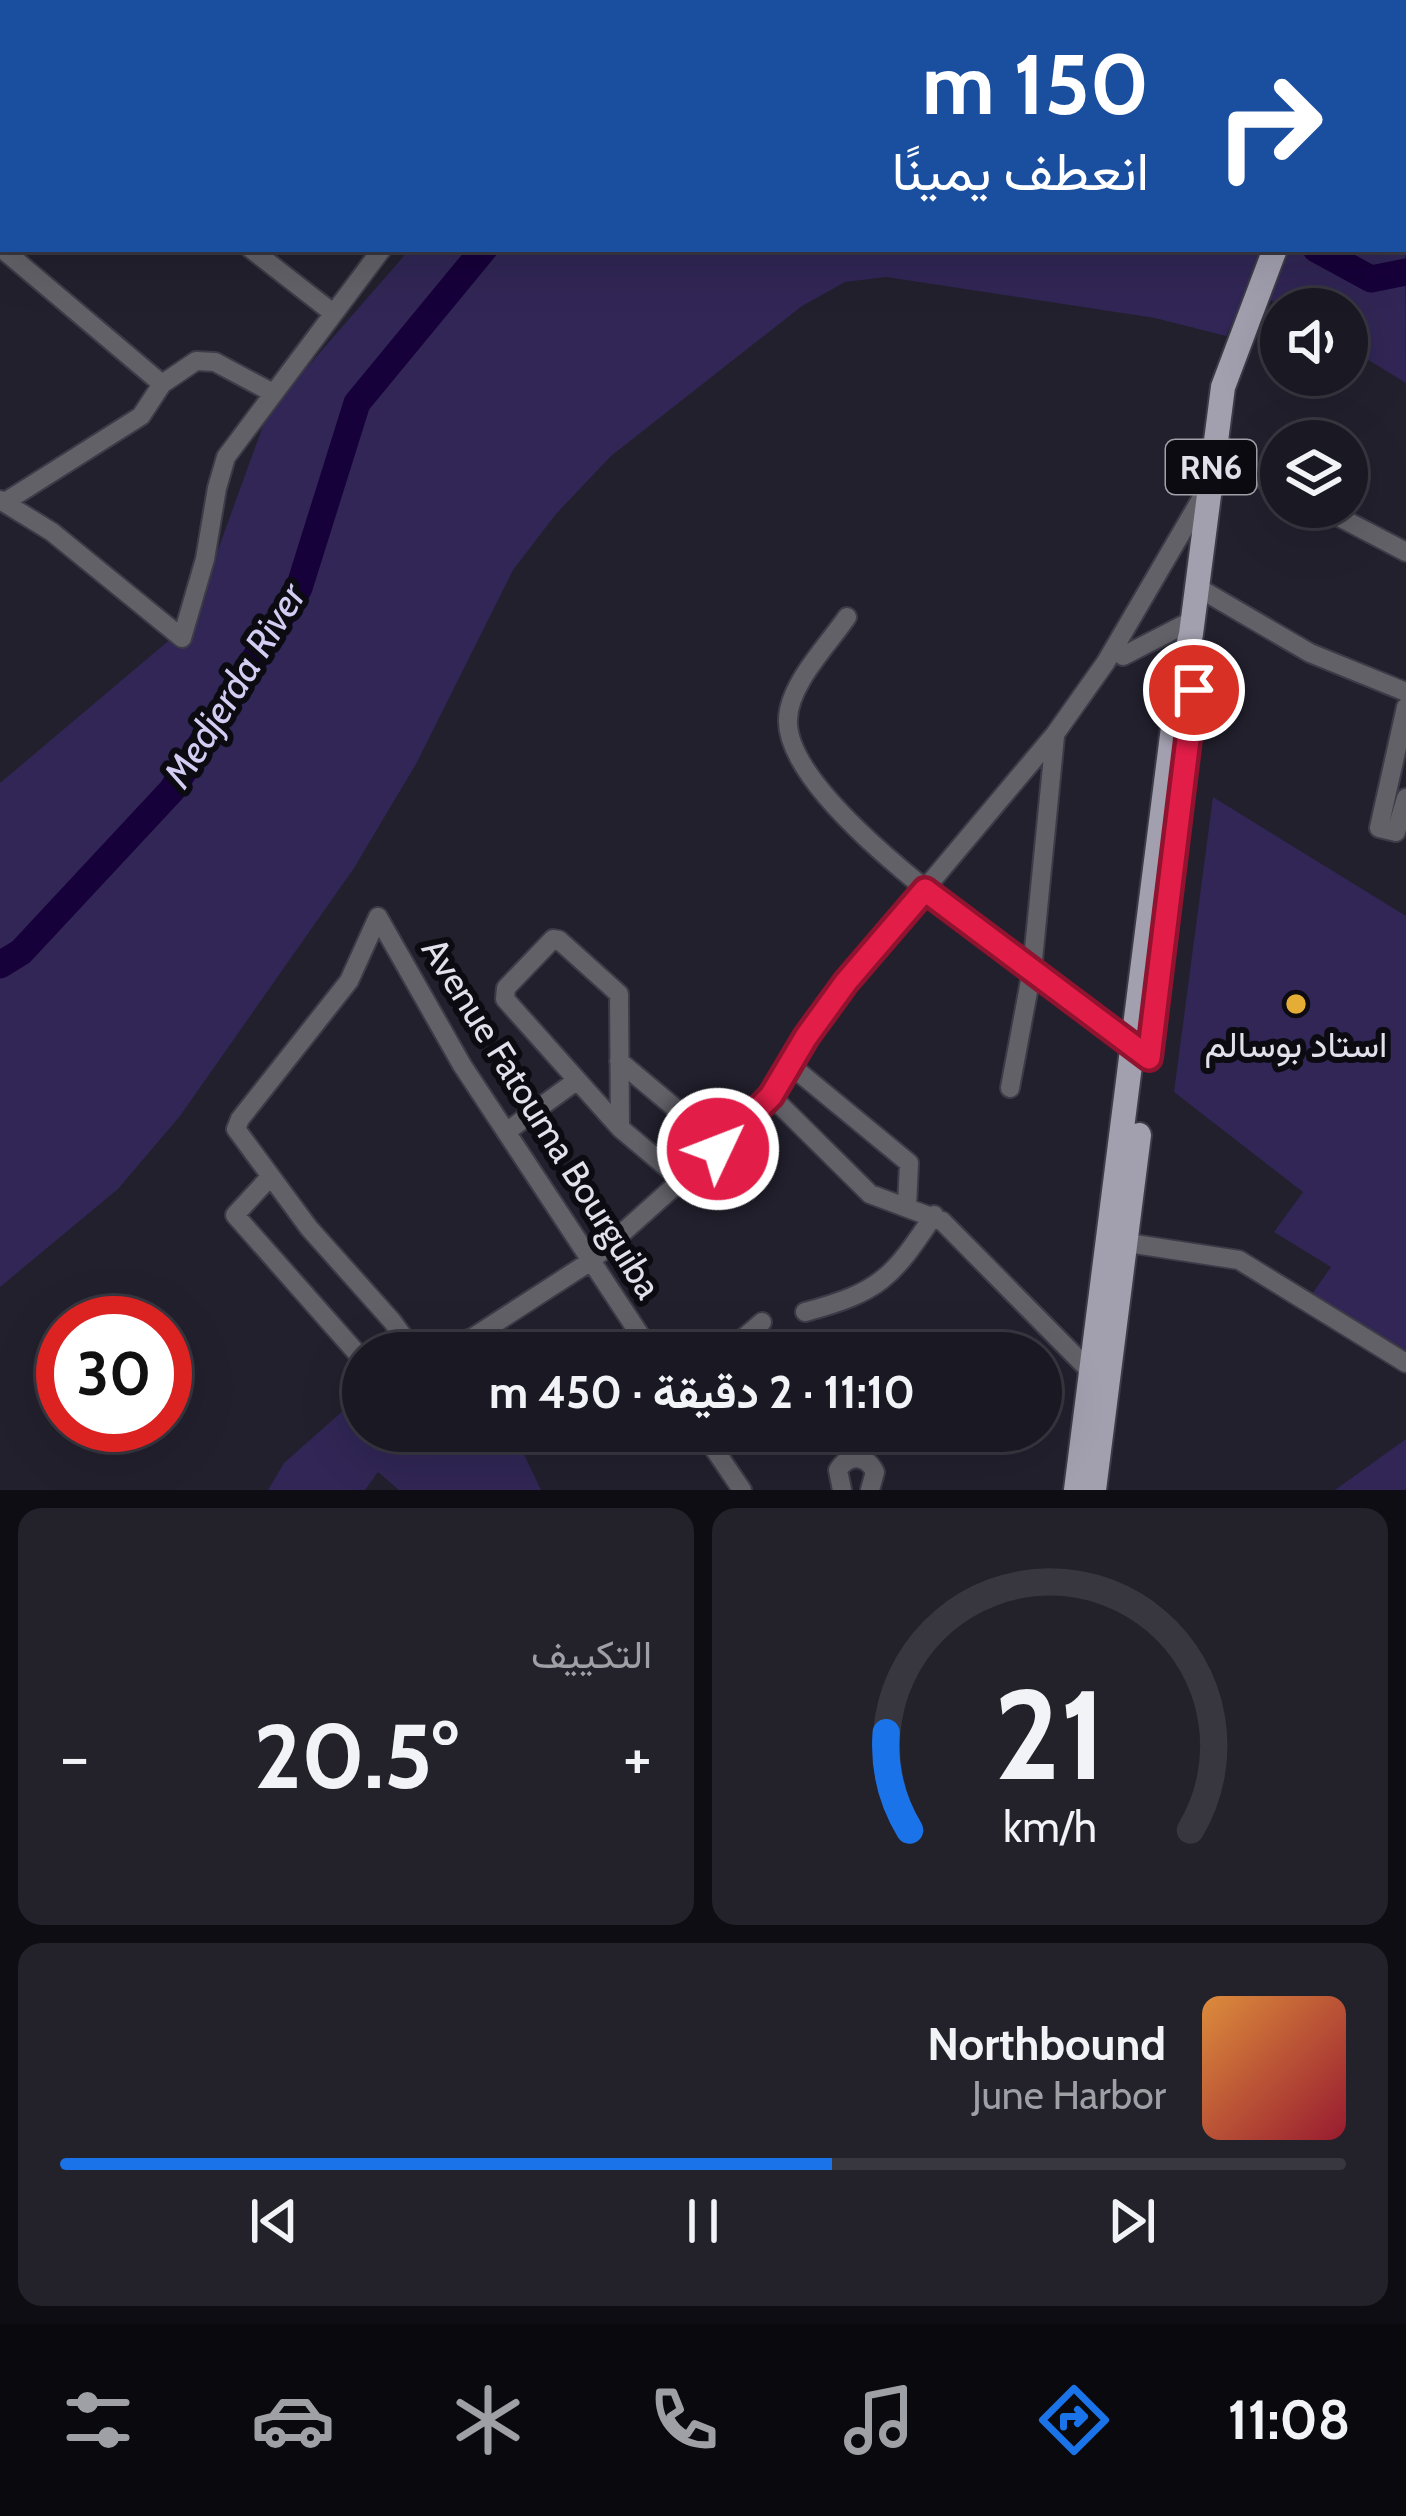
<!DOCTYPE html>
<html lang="ar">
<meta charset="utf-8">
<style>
:root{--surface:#1a1822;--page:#23212a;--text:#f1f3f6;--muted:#9fa0a5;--line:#383740;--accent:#1a73e8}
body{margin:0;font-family:Cabin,Vazirmatn,sans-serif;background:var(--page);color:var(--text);direction:rtl;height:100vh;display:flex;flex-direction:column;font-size:45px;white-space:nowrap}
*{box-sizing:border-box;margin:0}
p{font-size:39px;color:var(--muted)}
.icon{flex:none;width:66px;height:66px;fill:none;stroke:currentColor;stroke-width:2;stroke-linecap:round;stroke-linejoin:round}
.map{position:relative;height:1490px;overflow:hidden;direction:ltr}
.drawer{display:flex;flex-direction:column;gap:18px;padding:18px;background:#0e0d13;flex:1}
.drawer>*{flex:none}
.top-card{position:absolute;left:0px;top:0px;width:1407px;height:252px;box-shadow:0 12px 48px #0002,0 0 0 3px var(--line);direction:rtl;background:#1a4fa0;color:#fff;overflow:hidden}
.buttons{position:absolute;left:1260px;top:288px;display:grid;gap:24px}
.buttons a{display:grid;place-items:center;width:108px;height:108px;border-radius:50%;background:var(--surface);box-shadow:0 12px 48px #0002,0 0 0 3px var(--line);font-size:60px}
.speed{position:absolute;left:36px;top:1296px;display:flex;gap:24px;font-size:60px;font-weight:700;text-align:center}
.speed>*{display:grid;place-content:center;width:156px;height:156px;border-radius:50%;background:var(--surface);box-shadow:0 12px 48px #0002,0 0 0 3px var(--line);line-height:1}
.speed .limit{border:18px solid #d22;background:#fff;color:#111}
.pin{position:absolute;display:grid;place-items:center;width:102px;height:102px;color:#fff;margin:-51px;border:6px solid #fff;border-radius:50%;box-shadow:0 3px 12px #0007}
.me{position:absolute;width:132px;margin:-66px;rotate:47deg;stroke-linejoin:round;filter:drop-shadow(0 0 9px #0008)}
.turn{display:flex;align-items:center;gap:42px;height:252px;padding:0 60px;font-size:54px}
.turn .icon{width:156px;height:156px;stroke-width:2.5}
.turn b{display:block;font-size:84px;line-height:102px}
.big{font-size:90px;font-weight:700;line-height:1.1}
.drawer .tile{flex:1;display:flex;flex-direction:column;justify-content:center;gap:18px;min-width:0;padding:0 42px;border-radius:24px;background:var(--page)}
.drawer .dial{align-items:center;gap:0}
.dial svg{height:312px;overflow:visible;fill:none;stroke:var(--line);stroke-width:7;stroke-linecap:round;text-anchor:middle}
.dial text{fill:var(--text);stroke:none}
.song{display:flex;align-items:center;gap:36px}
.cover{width:144px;height:144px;border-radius:18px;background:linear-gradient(135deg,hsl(30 70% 55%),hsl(350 70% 35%))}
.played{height:12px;border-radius:6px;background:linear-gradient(90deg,var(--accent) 60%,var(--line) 60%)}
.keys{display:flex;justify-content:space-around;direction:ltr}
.heat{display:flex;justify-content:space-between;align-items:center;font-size:66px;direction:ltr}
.drawer .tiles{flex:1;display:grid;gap:18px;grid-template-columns:1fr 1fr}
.tile:last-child{grid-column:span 2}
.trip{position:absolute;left:342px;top:1332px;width:720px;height:120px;border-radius:60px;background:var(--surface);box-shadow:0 12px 48px #0002,0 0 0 3px var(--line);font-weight:700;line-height:120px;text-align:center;direction:rtl}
.dock{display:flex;height:192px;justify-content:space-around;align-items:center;background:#0a0a0e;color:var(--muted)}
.dock .icon{width:84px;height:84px}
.dock .on{color:var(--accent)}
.dock b{font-size:54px;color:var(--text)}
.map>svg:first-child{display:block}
.green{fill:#312655}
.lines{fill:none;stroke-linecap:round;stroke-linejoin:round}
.river{stroke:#17013a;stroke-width:27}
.minor-casing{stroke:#3d3b47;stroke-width:22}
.major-casing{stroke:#3d3b47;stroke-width:28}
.minor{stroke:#626168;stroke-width:18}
.major{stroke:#a2a0af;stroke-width:24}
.route-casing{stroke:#92132f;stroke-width:30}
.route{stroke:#e11d48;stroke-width:21}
.poi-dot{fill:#e5ad35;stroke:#0b0b11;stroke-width:4.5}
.labels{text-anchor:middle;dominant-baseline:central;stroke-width:12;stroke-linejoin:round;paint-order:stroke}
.shield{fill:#0b0b11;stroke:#a2a0a9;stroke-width:3}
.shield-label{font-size:33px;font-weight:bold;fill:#e2e0ea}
.poi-label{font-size:36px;fill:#e2e0ea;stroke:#0b0b11}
.street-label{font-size:36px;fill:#e2e0ea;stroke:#0b0b11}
.water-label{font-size:39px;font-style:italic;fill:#d3cdf3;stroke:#0b0b11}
</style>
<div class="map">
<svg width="1406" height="1490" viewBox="0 0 1406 1490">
<rect width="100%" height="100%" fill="#22202d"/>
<path class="green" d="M829,0H1176L1181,3H819Z
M1404,123L1406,383L1347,347V309H1286L1249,287L1226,336L1155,318L886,277L845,282L802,306L611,456L556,514L513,570L416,764L354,868L180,1116L118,1189L0,1287V783L192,621L268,412L410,249H1404Z
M1213,797L1406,916V1350L1312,1294L1331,1267L1274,1232L1303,1192L1174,1092Z
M363,1393V1431H460L522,1450L541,1490H399L378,1472L365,1490H268L284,1463Z
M1406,1439V1490H1335Z"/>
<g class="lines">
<path class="river" d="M1316,249L1371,279L1406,272
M0,965L21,952L172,790L299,588L357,403L484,249"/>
<g class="minor-casing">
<path id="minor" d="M360,0L362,3
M513,0L515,3
M755,3L762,0
M0,51L3,54
M0,247L162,384
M251,249L333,313
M1213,455L1281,488
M0,500L52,532L182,638L205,559L217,488L226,457L382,249
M5,502L141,416L162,384L196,361L215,362L273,393
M1320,507L1406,552
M1197,587L1310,653L1406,692
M847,617C828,645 789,684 788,719C784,795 974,926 1032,970C1070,1000 1108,1032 1149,1059
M1123,656L1193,620
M1406,707L1379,828L1396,832L1406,798
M378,917L349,981L240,1119L236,1129L309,1228L392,1321L414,1351
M378,917L462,1065L652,1353
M619,1061L687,1118
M789,1064L909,1163L907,1206
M1010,1088L1032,970L1055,736
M771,1096L870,1194L942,1221L1094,1375
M620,1128L619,994L559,940L553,939L506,988L505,999L620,1128L683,1181
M506,1132L576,1081
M270,1177L235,1215L363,1360
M1128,1243L1239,1260L1406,1363
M805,1312C880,1292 892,1278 934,1215
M409,1353L445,1347L472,1338L591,1261L764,1106L846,983L1055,734L1106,662L1207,489
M726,1353L762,1322
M702,1431L742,1490
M712,1447L732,1431
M842,1490L838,1470C848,1454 866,1454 875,1472L870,1490"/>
</g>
<g class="major-casing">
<path id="major" d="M1392,3L1396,0
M1154,1018L1193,695
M1076,1490L1178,688L1191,634L1223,387L1275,249
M1094,1490L1139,1135"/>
</g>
<use href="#minor" class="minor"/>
<use href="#major" class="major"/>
</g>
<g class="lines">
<g class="route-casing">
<path id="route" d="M718,1149L771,1096L806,1037L846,982L925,890L1149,1058L1194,690"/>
</g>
<use href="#route" class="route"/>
</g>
<circle class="poi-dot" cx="1296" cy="1004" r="12"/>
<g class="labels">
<rect class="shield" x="1166" y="440" width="90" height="54" rx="9"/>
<g class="shield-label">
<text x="1211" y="467">RN6</text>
</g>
<g class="poi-label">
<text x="1296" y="1044">استاد بوسالم</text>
</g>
<g class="street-label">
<text transform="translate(542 1118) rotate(58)">Avenue Fatouma Bourguiba</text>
</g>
<g class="water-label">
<text transform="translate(234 685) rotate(-58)">Medjerda River</text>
</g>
</g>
</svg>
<div class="buttons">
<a><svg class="icon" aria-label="sound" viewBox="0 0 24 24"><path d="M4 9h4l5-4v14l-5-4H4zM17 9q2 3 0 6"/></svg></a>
<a><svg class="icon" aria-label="layers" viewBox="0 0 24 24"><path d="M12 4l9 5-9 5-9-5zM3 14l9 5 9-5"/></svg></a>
</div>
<div class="speed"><div class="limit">30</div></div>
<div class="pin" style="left:1194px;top:690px;background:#d93025"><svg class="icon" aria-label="arrive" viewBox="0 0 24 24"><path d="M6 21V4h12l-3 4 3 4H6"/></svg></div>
<svg class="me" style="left:718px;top:1149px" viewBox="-20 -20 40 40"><circle r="17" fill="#e11d48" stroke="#fff" stroke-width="3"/><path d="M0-11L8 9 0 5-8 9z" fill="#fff"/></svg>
<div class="trip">11:10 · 2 دقيقة · 450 m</div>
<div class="top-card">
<div class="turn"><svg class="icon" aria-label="right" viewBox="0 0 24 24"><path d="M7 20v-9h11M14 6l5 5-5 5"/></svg><div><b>150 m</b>انعطف يمينًا</div></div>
</div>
</div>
<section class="drawer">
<div class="tiles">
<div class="tile dial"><svg viewBox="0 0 100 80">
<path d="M14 69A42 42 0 1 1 86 69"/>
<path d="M14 69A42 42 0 0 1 8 44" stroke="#1a73e8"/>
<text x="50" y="56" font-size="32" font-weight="700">21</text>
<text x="50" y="72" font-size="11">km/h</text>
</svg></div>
<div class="tile"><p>التكييف</p>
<div class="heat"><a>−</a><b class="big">20.5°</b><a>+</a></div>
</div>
<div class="tile">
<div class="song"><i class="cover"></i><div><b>Northbound</b><p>June Harbor</p></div></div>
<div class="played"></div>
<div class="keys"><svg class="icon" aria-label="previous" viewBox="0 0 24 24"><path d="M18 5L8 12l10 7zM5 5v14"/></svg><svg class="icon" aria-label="pause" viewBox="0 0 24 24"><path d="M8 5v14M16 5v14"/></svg><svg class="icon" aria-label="next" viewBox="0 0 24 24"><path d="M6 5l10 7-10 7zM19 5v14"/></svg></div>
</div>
</div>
</section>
<nav class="dock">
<b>11:08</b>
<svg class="icon on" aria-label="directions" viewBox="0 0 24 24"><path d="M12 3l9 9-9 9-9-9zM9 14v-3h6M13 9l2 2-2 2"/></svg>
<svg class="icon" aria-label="music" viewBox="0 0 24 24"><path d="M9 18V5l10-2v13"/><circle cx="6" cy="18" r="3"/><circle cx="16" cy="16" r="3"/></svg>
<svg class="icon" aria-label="phone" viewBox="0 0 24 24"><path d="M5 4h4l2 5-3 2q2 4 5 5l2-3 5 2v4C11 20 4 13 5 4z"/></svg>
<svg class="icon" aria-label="climate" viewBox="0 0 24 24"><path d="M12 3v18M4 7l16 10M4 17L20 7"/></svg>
<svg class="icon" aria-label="car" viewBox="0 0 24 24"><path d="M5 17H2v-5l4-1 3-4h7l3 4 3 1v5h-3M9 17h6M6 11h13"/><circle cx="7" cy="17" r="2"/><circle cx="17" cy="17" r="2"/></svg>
<svg class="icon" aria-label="filters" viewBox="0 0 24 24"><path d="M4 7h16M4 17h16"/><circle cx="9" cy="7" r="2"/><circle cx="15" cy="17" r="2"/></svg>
</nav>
